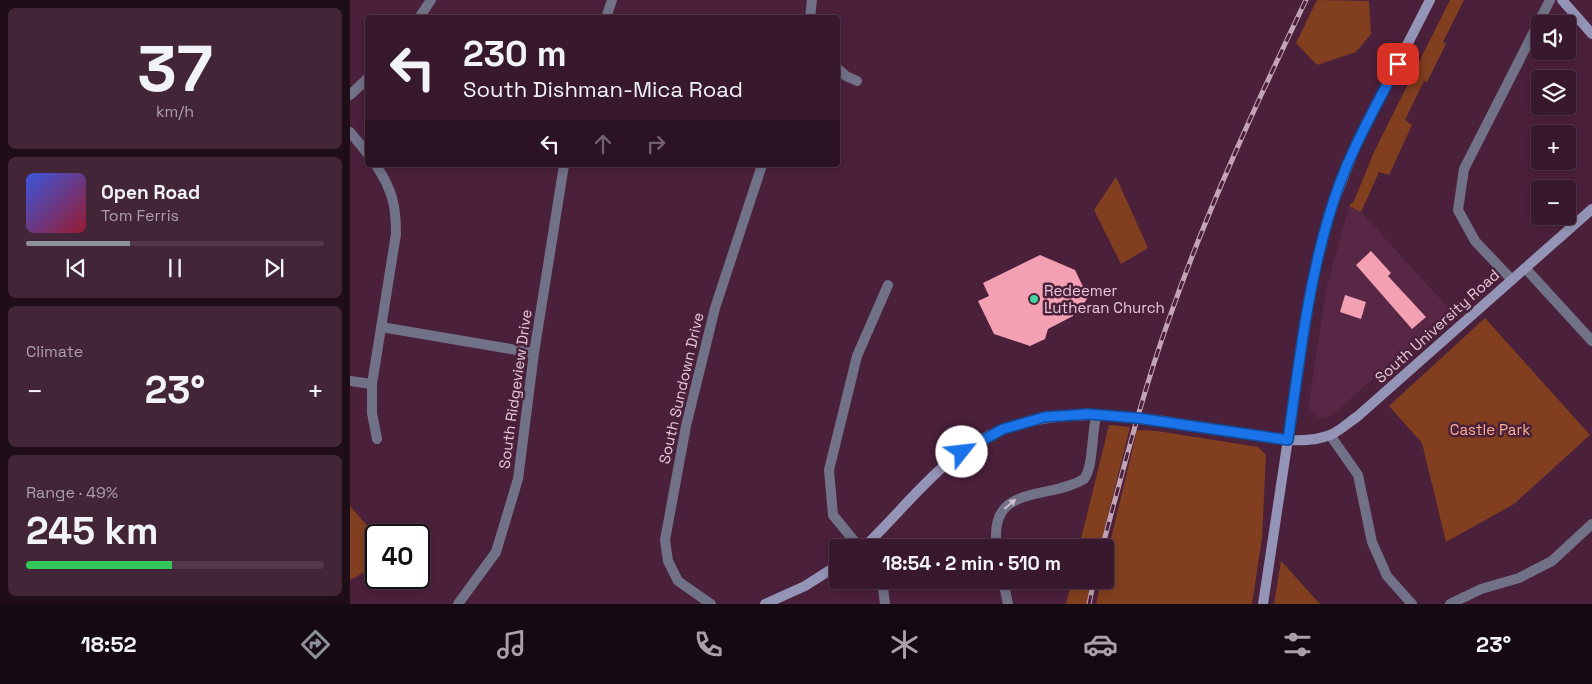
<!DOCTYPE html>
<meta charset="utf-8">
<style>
:root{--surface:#38182c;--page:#432538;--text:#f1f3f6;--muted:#aba0a9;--line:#523748;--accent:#8c9099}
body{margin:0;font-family:"Space Grotesk",sans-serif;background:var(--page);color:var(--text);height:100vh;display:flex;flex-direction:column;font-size:19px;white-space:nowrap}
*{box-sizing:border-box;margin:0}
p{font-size:16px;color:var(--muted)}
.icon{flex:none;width:28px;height:28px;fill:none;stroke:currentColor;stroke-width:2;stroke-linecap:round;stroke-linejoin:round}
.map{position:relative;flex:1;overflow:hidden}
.sheet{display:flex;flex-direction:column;gap:8px;padding:8px;background:#1f0d18;width:350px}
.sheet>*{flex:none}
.hud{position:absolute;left:15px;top:15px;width:475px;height:152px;border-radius:5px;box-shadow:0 2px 8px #0003,0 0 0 1px var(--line);background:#38182c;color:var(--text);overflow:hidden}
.controls{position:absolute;left:1181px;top:15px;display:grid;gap:10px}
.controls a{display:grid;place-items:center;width:45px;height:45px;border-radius:5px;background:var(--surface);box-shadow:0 2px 8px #0003,0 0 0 1px var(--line);font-size:25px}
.speed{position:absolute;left:15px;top:524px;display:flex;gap:10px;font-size:25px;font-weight:700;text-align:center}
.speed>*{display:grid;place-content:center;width:65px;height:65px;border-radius:50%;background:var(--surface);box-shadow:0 2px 8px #0003,0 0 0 1px var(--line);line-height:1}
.speed .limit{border:2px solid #111;border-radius:8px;background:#fff;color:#111}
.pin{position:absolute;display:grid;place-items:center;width:42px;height:42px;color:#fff;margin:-21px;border-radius:10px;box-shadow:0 2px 8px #0006}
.me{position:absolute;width:55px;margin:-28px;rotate:61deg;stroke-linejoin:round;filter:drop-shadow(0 0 4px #0008)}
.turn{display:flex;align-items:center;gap:18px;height:105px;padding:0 15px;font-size:22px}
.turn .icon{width:65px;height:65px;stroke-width:2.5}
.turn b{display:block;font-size:35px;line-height:42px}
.lanes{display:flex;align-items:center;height:48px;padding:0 15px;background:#0003;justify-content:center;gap:25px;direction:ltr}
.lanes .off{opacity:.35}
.big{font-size:38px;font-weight:700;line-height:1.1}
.sheet .tile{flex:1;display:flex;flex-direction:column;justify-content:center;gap:8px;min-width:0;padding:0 18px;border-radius:8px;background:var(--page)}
.sheet .dial{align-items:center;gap:0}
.dial b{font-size:65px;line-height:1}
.song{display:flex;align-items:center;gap:15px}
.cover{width:60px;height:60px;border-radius:8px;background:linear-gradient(135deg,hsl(230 70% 55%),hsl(350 70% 35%))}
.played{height:5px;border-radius:2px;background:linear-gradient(90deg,var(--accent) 35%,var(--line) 35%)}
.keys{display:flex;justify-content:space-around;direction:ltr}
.heat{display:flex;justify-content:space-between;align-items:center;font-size:28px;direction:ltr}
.charge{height:8px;border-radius:4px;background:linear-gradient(90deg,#34c759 49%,var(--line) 0)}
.trip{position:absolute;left:479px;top:539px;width:285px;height:50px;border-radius:5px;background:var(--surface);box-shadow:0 2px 8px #0003,0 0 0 1px var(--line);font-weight:700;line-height:50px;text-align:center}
.dock{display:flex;height:80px;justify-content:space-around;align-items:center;background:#160a12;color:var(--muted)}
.dock .icon{width:35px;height:35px}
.dock .selected{color:var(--accent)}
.dock b{font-size:22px;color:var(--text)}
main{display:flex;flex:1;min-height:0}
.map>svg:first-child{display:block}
.built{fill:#592746}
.green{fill:#813f1f}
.building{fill:#f4a0b3}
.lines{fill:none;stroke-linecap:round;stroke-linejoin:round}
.street{stroke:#717187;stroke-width:10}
.secondary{stroke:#9494b7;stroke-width:10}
.rail-casing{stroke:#c3a4b5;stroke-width:5}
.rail{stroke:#4b203b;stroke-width:3;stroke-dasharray:9;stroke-linecap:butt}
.oneway{fill:#d4bdcd}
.route-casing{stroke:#114b97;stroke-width:12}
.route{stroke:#1a73e8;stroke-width:9}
.poi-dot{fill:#43d4a0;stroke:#4b203b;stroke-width:2}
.labels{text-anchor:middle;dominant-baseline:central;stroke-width:5;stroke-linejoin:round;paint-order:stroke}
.poi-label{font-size:15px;fill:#e6cad9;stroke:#4b203b;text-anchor:start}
.street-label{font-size:15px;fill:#e6cad9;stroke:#4b203b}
.park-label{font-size:15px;fill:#f8b091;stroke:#4b203b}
</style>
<main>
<section class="sheet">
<div class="tile dial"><b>37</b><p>km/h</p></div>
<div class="tile">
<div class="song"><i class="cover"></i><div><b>Open Road</b><p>Tom Ferris</p></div></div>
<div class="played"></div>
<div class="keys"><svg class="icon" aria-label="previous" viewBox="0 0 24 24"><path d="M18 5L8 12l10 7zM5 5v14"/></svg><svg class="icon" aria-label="pause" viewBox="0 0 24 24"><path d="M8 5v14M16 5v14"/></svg><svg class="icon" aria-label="next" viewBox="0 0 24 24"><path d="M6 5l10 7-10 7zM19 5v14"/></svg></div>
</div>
<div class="tile"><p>Climate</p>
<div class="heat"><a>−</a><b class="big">23°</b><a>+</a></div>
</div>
<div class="tile"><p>Range · 49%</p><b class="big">245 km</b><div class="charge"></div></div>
</section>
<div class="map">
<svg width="1242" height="604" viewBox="0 0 1242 604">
<rect width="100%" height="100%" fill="#4b203b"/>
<path class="built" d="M999,206L1011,212L1104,314L1019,382L986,412L979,416L969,418L961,411L959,404L976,290Z"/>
<path class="green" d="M967,0L1019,1L1021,34L1006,52L967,65L946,43Z
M1100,0H1114L1093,42L1096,44L1077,82L1074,81L1055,120L1062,125L1039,175L1029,172L1011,212L999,206L1004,201L1024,152Z
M766,177L798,248L771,264L744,210Z
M1135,318L1240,435L1164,504L1096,542L1072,443L1039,406Z
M759,425L780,427L750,547H729Z
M787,430L807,431L908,447L916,455L912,538L902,604H746L751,580H755V564Z
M0,506L26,536V566L0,580Z
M931,561L970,604H924Z
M722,580H743L737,604H716Z"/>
<path class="building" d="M1021,251L1041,273L1038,276L1076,317L1062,329L1006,265Z
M690,255L725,270L738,297L735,302L726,307L723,316L698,329L695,339L680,346L644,334L628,301L639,296L633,283Z
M995,295L1016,302L1011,319L990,312Z"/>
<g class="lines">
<path class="street" d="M69,18L81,0
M256,18L262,0
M460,18L462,0
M488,69L496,76L507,81
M0,95L18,78
M0,132L18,154
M26,165C42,190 46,204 46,234L22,384V413L27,439
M1175,268L1242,341
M1162,280L1125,241L1108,210L1114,169L1200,0
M31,327L184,353
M0,381L22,384
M980,435L1008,475L1022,542L1037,576L1062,604
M510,548L483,515L479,470L507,356L538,285
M647,548C637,483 697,501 734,479C744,466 741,432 747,414
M532,580L535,604
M653,580L658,604
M108,604L146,552L168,479L184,353L214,165
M361,604L328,581L318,561L315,540L336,426L365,308L412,165
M1100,604L1131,589L1169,578L1202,561L1242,524"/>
<path class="secondary" d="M1212,0L1242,34
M513,548C557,507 595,450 654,429C731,401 812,422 890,433C918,437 952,446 980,435C990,431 999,422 1008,416L1242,209
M415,604L455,586L488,565
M913,604L961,287L979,214L1007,143L1080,0"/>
<g class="rail-casing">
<path id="rail" d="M752,548C773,471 792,394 819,319C857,210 906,104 956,0
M739,604L744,580"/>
</g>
<use href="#rail" class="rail"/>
</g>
<defs><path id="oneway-solid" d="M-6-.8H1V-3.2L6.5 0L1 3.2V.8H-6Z" transform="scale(1.25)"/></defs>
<use class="oneway" href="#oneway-solid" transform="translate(660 504) rotate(-41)"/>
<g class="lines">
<g class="route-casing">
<path id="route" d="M612,452L653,429L695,417L738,414L787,418L938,440C949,365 957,289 979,216C994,162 1022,113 1048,64"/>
</g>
<use href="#route" class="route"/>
</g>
<circle class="poi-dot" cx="684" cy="299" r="5"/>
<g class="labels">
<g class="poi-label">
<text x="694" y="290">Redeemer<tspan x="694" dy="17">Lutheran Church</tspan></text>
</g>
<g class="street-label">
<text transform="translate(1087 326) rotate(-42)">South University Road</text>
<text transform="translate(331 388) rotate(-77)">South Sundown Drive</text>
<text transform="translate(165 389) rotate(-82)">South Ridgeview Drive</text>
</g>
<g class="park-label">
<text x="1140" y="429">Castle Park</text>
</g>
</g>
</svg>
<div class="controls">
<a><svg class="icon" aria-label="sound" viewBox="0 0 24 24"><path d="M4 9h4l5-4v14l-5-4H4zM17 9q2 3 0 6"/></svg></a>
<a><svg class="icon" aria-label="layers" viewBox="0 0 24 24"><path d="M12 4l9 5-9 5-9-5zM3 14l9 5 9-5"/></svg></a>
<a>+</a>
<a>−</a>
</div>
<div class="speed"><div class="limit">40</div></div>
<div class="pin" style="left:1048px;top:64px;background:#d93025"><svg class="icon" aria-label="arrive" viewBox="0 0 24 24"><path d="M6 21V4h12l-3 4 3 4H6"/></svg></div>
<svg class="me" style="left:612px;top:452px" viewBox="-20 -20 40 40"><circle r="19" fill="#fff"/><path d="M0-13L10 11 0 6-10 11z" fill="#1a73e8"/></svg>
<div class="trip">18:54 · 2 min · 510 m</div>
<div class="hud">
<div class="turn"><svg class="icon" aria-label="left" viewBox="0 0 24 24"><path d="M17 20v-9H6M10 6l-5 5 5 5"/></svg><div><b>230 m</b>South Dishman-Mica Road</div></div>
<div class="lanes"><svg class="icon" aria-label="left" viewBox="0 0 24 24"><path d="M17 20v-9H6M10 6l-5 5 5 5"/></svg><svg class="icon off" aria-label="ahead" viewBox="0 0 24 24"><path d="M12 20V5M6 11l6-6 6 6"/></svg><svg class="icon off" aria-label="right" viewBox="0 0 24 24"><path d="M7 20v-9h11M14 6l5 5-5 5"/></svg></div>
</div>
</div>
</main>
<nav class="dock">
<b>18:52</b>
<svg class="icon selected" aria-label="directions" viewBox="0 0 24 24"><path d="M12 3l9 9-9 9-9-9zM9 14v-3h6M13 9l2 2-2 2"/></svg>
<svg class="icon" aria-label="music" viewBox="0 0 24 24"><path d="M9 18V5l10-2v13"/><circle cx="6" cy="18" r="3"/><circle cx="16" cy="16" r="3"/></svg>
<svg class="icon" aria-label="phone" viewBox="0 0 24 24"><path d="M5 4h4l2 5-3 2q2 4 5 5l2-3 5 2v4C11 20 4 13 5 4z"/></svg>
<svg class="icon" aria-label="climate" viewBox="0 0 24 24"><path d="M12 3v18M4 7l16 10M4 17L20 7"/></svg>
<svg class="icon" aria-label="car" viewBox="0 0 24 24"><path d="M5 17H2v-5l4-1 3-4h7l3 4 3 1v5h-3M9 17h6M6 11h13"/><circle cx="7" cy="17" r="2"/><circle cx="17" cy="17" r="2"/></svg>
<svg class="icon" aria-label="filters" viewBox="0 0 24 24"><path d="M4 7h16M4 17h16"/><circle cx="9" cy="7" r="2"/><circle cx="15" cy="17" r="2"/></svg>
<b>23°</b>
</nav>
